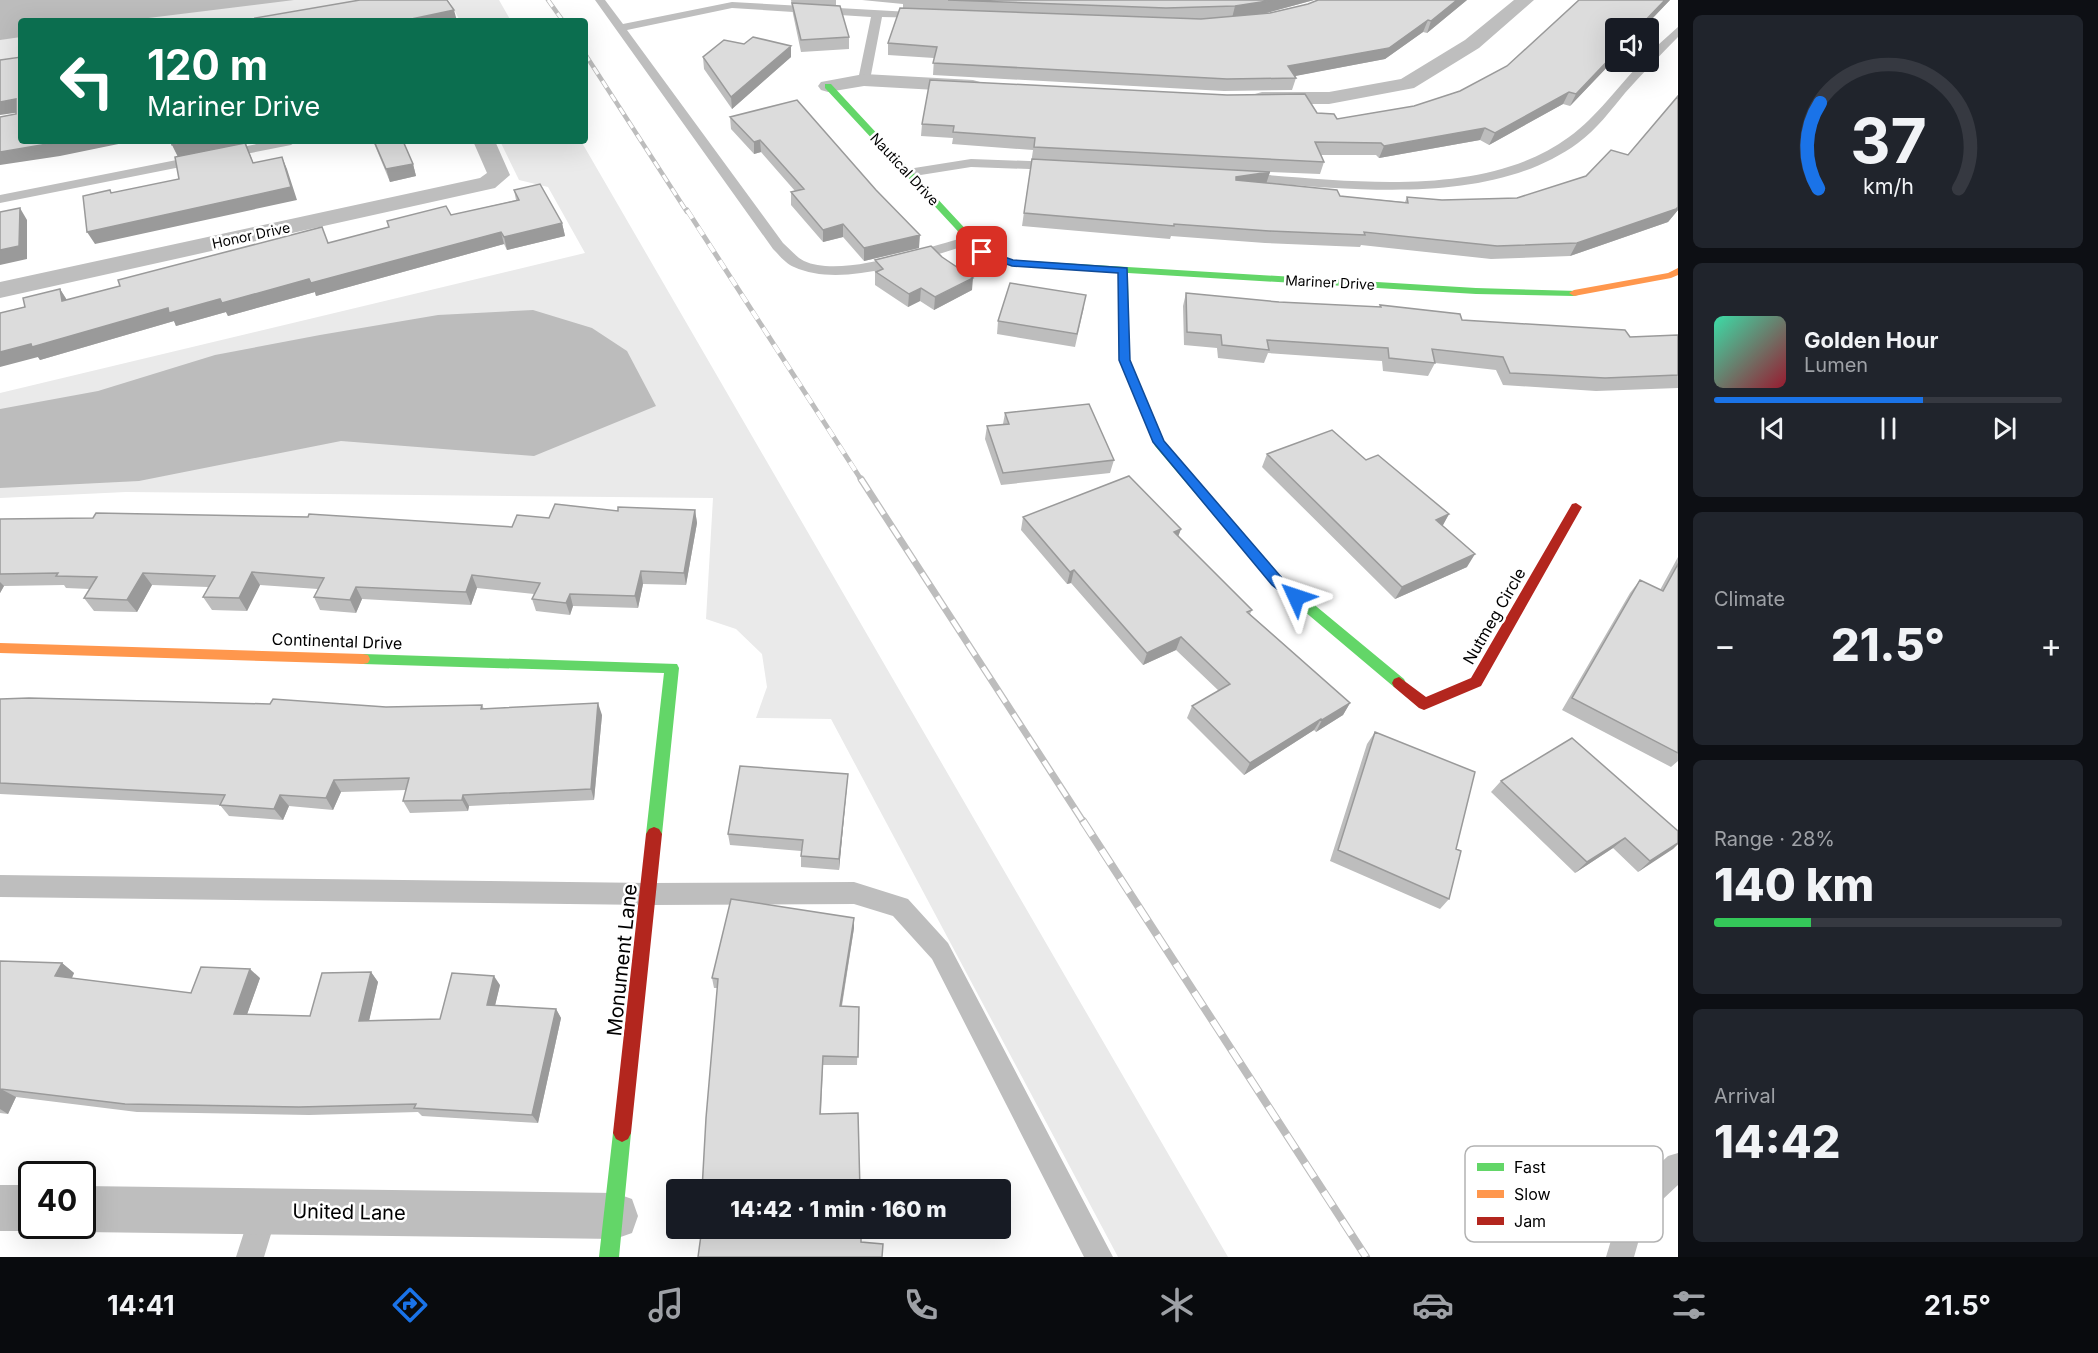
<!DOCTYPE html>
<meta charset="utf-8">
<style>
:root{--surface:#171b24;--page:#20242c;--text:#f1f3f6;--muted:#9ea1a6;--line:#363941;--accent:#1a73e8}
body{margin:0;font-family:Inter,sans-serif;background:var(--page);color:var(--text);height:100vh;display:flex;flex-direction:column;font-size:22px;white-space:nowrap}
*{box-sizing:border-box;margin:0}
p{font-size:20px;color:var(--muted)}
.icon{flex:none;width:33px;height:33px;fill:none;stroke:currentColor;stroke-width:2;stroke-linecap:round;stroke-linejoin:round}
.map{position:relative;flex:1;overflow:hidden}
.side{display:flex;flex-direction:column;gap:15px;padding:15px;background:#0d0f14;width:420px}
.side>*{flex:none}
.hud{position:absolute;left:18px;top:18px;width:570px;height:126px;border-radius:6px;box-shadow:0 6px 24px #0002;background:#0b6e4f;color:#fff;overflow:hidden}
.controls{position:absolute;left:1605px;top:18px;display:grid;gap:12px}
.controls a{display:grid;place-items:center;width:54px;height:54px;border-radius:6px;background:var(--surface);box-shadow:0 6px 24px #0002;font-size:30px}
.speed{position:absolute;left:18px;top:1161px;display:flex;gap:12px;font-size:30px;font-weight:700;text-align:center}
.speed>*{display:grid;place-content:center;width:78px;height:78px;border-radius:50%;background:var(--surface);box-shadow:0 6px 24px #0002;line-height:1}
.speed .limit{border:3px solid #111;border-radius:9px;background:#fff;color:#111}
.pin{position:absolute;display:grid;place-items:center;width:51px;height:51px;color:#fff;margin:-26px;border-radius:12px;box-shadow:0 3px 9px #0006}
.me{position:absolute;width:66px;margin:-33px;rotate:312deg;stroke-linejoin:round;filter:drop-shadow(0 0 4px #0008)}
.turn{display:flex;align-items:center;gap:21px;height:126px;padding:0 30px;font-size:27px}
.turn .icon{width:78px;height:78px;stroke-width:2.5}
.turn b{display:block;font-size:42px;line-height:51px}
.big{font-size:45px;font-weight:800;line-height:1.1}
.side .tile{flex:1;display:flex;flex-direction:column;justify-content:center;gap:9px;min-width:0;padding:0 21px;border-radius:9px;background:var(--page)}
.side .dial{align-items:center;gap:0}
.dial svg{height:156px;overflow:visible;fill:none;stroke:var(--line);stroke-width:7;stroke-linecap:round;text-anchor:middle}
.dial text{fill:var(--text);stroke:none}
.song{display:flex;align-items:center;gap:18px}
.cover{width:72px;height:72px;border-radius:9px;background:linear-gradient(135deg,hsl(160 70% 55%),hsl(350 70% 35%))}
.played{height:6px;border-radius:3px;background:linear-gradient(90deg,var(--accent) 60%,var(--line) 60%)}
.keys{display:flex;justify-content:space-around;direction:ltr}
.heat{display:flex;justify-content:space-between;align-items:center;font-size:33px;direction:ltr}
.charge{height:9px;border-radius:4px;background:linear-gradient(90deg,#34c759 28%,var(--line) 0)}
.trip{position:absolute;left:666px;top:1179px;width:345px;height:60px;border-radius:6px;background:var(--surface);box-shadow:0 6px 24px #0002;font-weight:800;line-height:60px;text-align:center}
.menu{display:flex;height:96px;justify-content:space-around;align-items:center;background:#090b0e;color:var(--muted)}
.menu .icon{width:42px;height:42px}
.menu .active{color:var(--accent)}
.menu b{font-size:27px;color:var(--text)}
main{display:flex;flex:1;min-height:0}
.map>svg:first-child{display:block}
.green{fill:#eaeaea}
.water{fill:#bcbcbc}
.lines{fill:none;stroke-linecap:round;stroke-linejoin:round}
.lane{fill:#bebebe;fill-rule:evenodd}
.street{fill:#bebebe;fill-rule:evenodd}
.fast{fill:#63d668;fill-rule:evenodd}
.slow{fill:#ff974d;fill-rule:evenodd}
.jam{fill:#b3261e;fill-rule:evenodd}
.rail-far3-casing{stroke:#bdbdbd;stroke-width:4.5}
.rail-far2-casing{stroke:#bdbdbd;stroke-width:5}
.rail-far1-casing{stroke:#bdbdbd;stroke-width:7}
.rail-casing{stroke:#bdbdbd;stroke-width:8}
.rail-far3{stroke:#fff;stroke-width:3;stroke-dasharray:8;stroke-linecap:butt}
.rail-far2{stroke:#fff;stroke-width:4;stroke-dasharray:10;stroke-linecap:butt}
.rail-far1{stroke:#fff;stroke-width:4.5;stroke-dasharray:14;stroke-linecap:butt}
.rail{stroke:#fff;stroke-width:6;stroke-dasharray:17;stroke-linecap:butt}
.wall{fill:#bdbdbd}
.shaded-wall{fill:#9a9a9a}
.building{fill:#dcdcdc;stroke:#9a9a9a;stroke-width:1.5}
.route{fill:#1a73e8;stroke:#114b97;stroke-width:1.5}
.labels{text-anchor:middle;dominant-baseline:central;stroke-width:5;stroke-linejoin:round;paint-order:stroke}
.far-street-label{font-size:14px;fill:#000;stroke:#fff}
.street-label{font-size:16px;fill:#000;stroke:#fff}
.near-street-label{font-size:20px;fill:#000;stroke:#fff}
.key{fill:#fff;stroke:#b2b2b2;stroke-width:1.5}
.key-label{font-size:16px;fill:#000}
</style>
<main>
<div class="map">
<svg width="1678" height="1257" viewBox="0 0 1678 1257">
<rect width="100%" height="100%" fill="#fff"/>
<path class="green" d="M0,0H360L238,21H21V58L0,62Z
M449,0H499L511,21H460Z
M500,141H581L1228,1257H1118L831,719L756,718L767,687L762,654L736,629L706,619L713,498L126,492L0,498V393L585,253L548,187L519,180Z"/>
<path class="water" d="M0,0H294L124,21H21V37L0,40Z
M533,310L592,328L627,351L656,406L534,456L341,441L139,481L0,488V409L98,391L215,355L320,335L438,315Z"/>
<g class="lines">
<path class="lane" d="M595,0H605L623,24L732,2L928,13L929,15L924,18L882,17L870,80L864,84L858,80L871,17L732,8L627,30L783,243C790,249 796,257 804,261C843,279 929,246 970,236L977,240L975,243C925,257 844,290 794,267C786,264 779,255 773,249Z
M1678,27V37C1660,55 1642,74 1625,93C1611,110 1597,129 1578,143C1488,209 1346,188 1241,181L1234,177L1241,173C1343,180 1482,201 1569,137C1597,117 1618,86 1642,62H1648V54Z
M272,141H297L291,145L0,203V195Z
M971,159L1056,162L1063,166L1056,170L971,167L908,177L901,173L908,169Z
M0,875L649,883L854,882L908,899L948,943L1113,1257H1084L932,959L893,916L854,904L649,905L0,897Z
M1678,1153V1185L1646,1215L1634,1257H1606L1624,1197L1668,1156Z
M264,1197L274,1201L278,1211L264,1257H236L254,1201Z"/>
<path class="street" d="M1514,0H1534L1479,48L1414,88L1329,104H1262L1255,102L1252,98L1255,94L1262,92H1329L1401,79L1465,40Z
M864,74L973,80L980,82L983,86L980,90L973,92L864,86L828,92L821,90L818,86L821,82Z
M473,141H495L510,175L495,188L0,298V282L480,178L487,173Z
M0,1185H32V1226H46L32,1231H0Z
M82,1186L615,1193L632,1199L638,1216L632,1233L615,1239L82,1232L66,1226H82Z"/>
<path class="fast" d="M825,84H831L985,250L1013,260L1476,288L1578,291V295L1574,296L1476,294L1128,273L1129,360L1164,441L1282,578L1404,679L1406,683L1404,687H1394L1272,584L1155,446L1119,360L1118,272L1012,266L979,254L825,88Z
M363,654L677,664L679,668L662,834L659,839L654,841L649,839L646,834L664,673L363,664L358,663L356,659L358,655Z
M622,1124L628,1127L631,1133L619,1257H599L613,1133L616,1127Z"/>
<path class="slow" d="M1678,268V275L1671,278L1574,296L1569,293L1574,290L1668,273Z
M0,643L363,654L368,655L370,659L368,663L363,664L0,653Z"/>
<path class="jam" d="M1576,503L1582,507L1481,686L1424,710L1419,708L1394,687L1392,683L1394,679L1399,677L1426,697L1471,678L1572,504Z
M654,827L659,829L662,834L631,1133L628,1139L622,1142L616,1139L613,1133L646,834L649,829Z"/>
<g class="rail-far3-casing">
<path id="rail-far3" d="M548,0L563,21
M585,54L687,212"/>
</g>
<g class="rail-far2-casing">
<path id="rail-far2" d="M687,210L862,481"/>
</g>
<g class="rail-far1-casing">
<path id="rail-far1" d="M861,479L1084,823"/>
</g>
<g class="rail-casing">
<path id="rail" d="M1083,821L1366,1257"/>
</g>
<use href="#rail-far3" class="rail-far3"/>
<use href="#rail-far2" class="rail-far2"/>
<use href="#rail-far1" class="rail-far1"/>
<use href="#rail" class="rail"/>
</g>
<path class="wall" d="M791,0H836V6L849,37V49L801,52L793,14Z
M862,0H1314L1266,13L1467,0L1427,33L1423,32L1385,59L1294,76L1296,78L1292,90L1224,91L933,75L934,58L888,55V43L903,8V4Z
M1579,0H1670L1570,106L1563,104L1489,145L1480,140L1379,158L1376,155H1321L1324,162L1320,174L1270,172L1266,183L1340,196L1405,202L1407,197L1442,200L1517,198L1586,176L1628,155L1678,96V210L1668,222L1570,256L1491,259L1361,245L1360,247L1265,243L1171,236L1170,239L1022,226L1033,150L952,144L953,138L921,136L922,124L1317,113L1337,119L1414,106L1460,91L1507,66Z
M703,57H791L732,109L704,69Z
M730,117L919,248L864,261L843,237L823,242L791,205V192L795,191L761,152L754,154L731,129Z
M373,141H403L413,164L416,176L390,182Z
M514,190L562,223L565,236L507,250L504,244L316,296L315,292L228,316L226,312L176,326L174,321L40,360L38,357L60,289L67,300L328,243L389,227L387,221L451,215L516,200Z
M875,260L972,290L934,310L920,301L908,307L875,285Z
M1186,293L1279,302L1379,307L1380,305L1462,320L1630,337L1678,335V388L1596,391L1503,385L1496,370L1435,363L1428,376L1383,371L1382,361L1268,353L1264,363L1218,358L1217,348L1184,345L1183,306Z
M1084,307L1075,347L997,334L998,321Z
M1005,413L1114,460L1110,473L1001,485L985,439L987,426L1003,424Z
M1267,454L1366,460L1449,514L1442,526L1467,567L1395,599L1262,467Z
M695,510L697,523L686,585L643,584L638,608L573,606L570,615L536,611L532,599L534,594L477,588L471,605L362,599L356,613L320,610L314,597L318,589L260,585L247,611L212,610L203,597L208,587L152,585L137,612L94,611L84,598L90,589L66,588L64,585L4,586L0,593V519L512,527L549,518L618,511Z
M1023,517L1181,529L1178,536L1252,610L1250,614L1350,703L1343,715L1316,732L1314,730L1244,775L1187,718L1192,706L1219,691L1176,650L1143,665L1071,583L1067,584L1021,530Z
M1678,557V761L1671,767L1562,710L1630,593L1640,580L1660,590Z
M0,699L386,707L482,705L484,709L602,715L594,800L469,806L468,811L410,813L403,801L406,790L341,792L333,810L289,806L283,820L229,816L220,805L0,794Z
M1375,732L1456,849L1449,899L1440,909L1330,861L1367,744Z
M848,774L847,785L839,870L801,867V851L730,845L728,834Z
M1501,781L1678,831V844L1638,872L1613,848L1575,873L1491,792Z
M854,928L842,1006L859,1007L857,1065H823L821,1114L717,988H714L712,978Z
M0,961L62,963L74,973L72,978L191,993L260,978L247,1014L310,1016L371,972L378,982L369,1020L440,1019L500,985L495,1005L556,1009L561,1018L538,1123L422,1116L418,1112L309,1115L137,1112L16,1097L8,1114L0,1113Z"/>
<path class="shaded-wall" d="M1274,0H1314L1266,13L1232,18L1235,6Z
M1457,0H1467L1427,33L1431,21Z
M1665,0H1670L1643,28H1638Z
M454,10L457,21H402Z
M1428,20L1423,32L1385,59L1285,78L1288,66Z
M791,46V57L732,109L731,97Z
M1616,52V58L1570,106L1576,94Z
M1569,92L1563,104L1489,145L1495,133Z
M16,99L21,112L0,115V102Z
M1485,128L1480,140L1379,158L1384,146Z
M760,140L761,152L754,154V142Z
M65,141H133L60,156L0,165V152Z
M193,141H245L258,175L178,157L172,145Z
M282,157L287,169L297,200L95,244L87,232Z
M413,164L416,176L390,182L386,169Z
M1270,172L1266,184L1233,190L1236,177Z
M1678,207V210L1668,222L1570,256L1577,243Z
M20,208L27,220V259L0,265V250Z
M562,223L565,236L507,250L504,237Z
M843,224V237L823,242V230Z
M501,232L504,244L316,296L315,292L228,316L226,312L176,326L174,321L40,360L38,357L0,367V352L168,308L220,299L309,279Z
M920,235L919,248L864,261V248Z
M973,278L972,290L934,310L935,297Z
M921,288L920,301L908,307L909,294Z
M60,289L68,302L62,301Z
M695,510L697,523L686,585L684,573Z
M1449,514L1442,527L1436,520Z
M1181,529L1176,542L1174,532Z
M1475,554L1467,567L1395,599L1402,587Z
M1074,570L1071,583L1067,584L1070,572Z
M641,571L643,584L638,608L635,596Z
M252,572L260,585L247,611L239,598Z
M143,573L152,585L137,612L127,600Z
M472,575L477,588L471,605L466,592Z
M0,582L4,586L0,593Z
M356,587L362,599L356,613L350,600Z
M570,594L573,606L570,615L566,603Z
M1181,637L1176,650L1143,665L1147,653Z
M598,703L602,715L594,800L591,789Z
M1350,703L1343,715L1316,732L1322,720Z
M1321,719L1314,730L1244,775L1250,763Z
M848,774L847,785L839,870V859Z
M334,780L341,792L333,810L326,798Z
M280,795L289,806L283,820L274,809Z
M463,795L469,806L468,811L462,800Z
M1625,838L1613,848L1575,873L1587,862Z
M1678,843V844L1673,849L1638,872L1650,861Z
M854,918V928L840,1015V1006Z
M62,963L74,973L68,986L55,976Z
M250,969L260,978L244,1023L234,1014Z
M371,972L378,982L367,1030L359,1021Z
M494,976L500,985L493,1014L487,1005Z
M556,1009L561,1018L538,1123L532,1115Z
M1,1089L16,1097L8,1114L0,1109V1092Z"/>
<path class="building" d="M360,0H447L454,10L402,21H256L255,18Z
M948,0H1274L1235,6L1166,8Z
M1318,0H1457L1431,21L1428,20L1389,48L1288,66L1296,78L1227,79L933,63L937,47L888,43L900,8L1201,19L1270,13L1308,4Z
M1579,0H1665L1638,28H1616V52L1576,94L1569,92L1495,133L1485,128L1384,146L1381,143L1315,142L1324,162L1034,147L1035,138L953,132L954,126L922,124L930,80L1227,95L1305,94L1317,113L1334,114L1337,119L1414,106L1460,91L1507,66Z
M792,3L840,6L849,37L801,40Z
M753,37L791,46L731,97L703,57L724,40L744,44Z
M21,57V141H65L0,152V117L16,114V99L0,102V60Z
M1678,96V207L1676,209L1577,243L1497,246L1364,232L1365,235L1269,231L1174,224V226L1024,213L1032,159L1270,172L1236,177V180L1337,190L1340,196L1408,203L1407,197L1442,200L1517,198L1586,176L1611,150L1628,155Z
M797,100L876,190L920,235L864,248L843,224L823,230L791,192L804,189L760,140L754,142L730,117Z
M171,141H193L172,145Z
M374,141H403L413,164L386,169Z
M245,143L253,163L282,157L291,187L87,232L83,196L110,190L111,193L179,179L175,157Z
M540,184L562,223L504,237L501,232L311,283L309,279L222,303L220,299L169,313L168,308L32,347L31,344L0,352V313L25,307L23,298L60,289L62,301L120,286L118,280L322,227L328,243L389,227L387,221L446,206L451,215L519,200L514,190Z
M20,208L19,246L0,250V212Z
M931,246L942,257L973,278L935,297L921,288L909,294L876,272L883,269L875,260Z
M1010,283L1086,295L1077,334L998,321Z
M1186,293L1279,302L1381,307L1380,305L1460,314L1462,320L1625,330L1630,337L1678,335V375L1605,378L1510,373L1503,357L1432,349L1435,363L1389,358L1388,348L1267,340L1269,350L1222,345L1221,335L1187,332Z
M1089,404L1114,460L1003,473L987,426L1009,424L1005,413Z
M1332,430L1366,460L1378,455L1449,514L1436,520L1475,554L1402,587L1267,454Z
M1129,476L1181,529L1174,532L1252,610L1247,612L1350,703L1322,720L1321,719L1250,763L1192,706L1230,684L1181,637L1147,653L1074,570L1070,572L1023,517Z
M555,504L618,511V507L695,510L684,573L641,571L635,596L570,594L566,603L532,599L540,583L472,575L466,592L356,587L350,600L314,597L324,578L252,572L239,598L203,597L215,576L143,573L127,600L84,598L97,577L56,576L58,573L0,574V519L93,518L96,513L308,517L309,514L512,527L517,515L549,518Z
M1678,564V753L1572,698L1640,580L1663,591Z
M29,698L270,704L273,699L386,707L482,705L481,709L598,703L591,789L463,795L462,800L403,801L409,778L334,780L326,798L280,795L274,809L220,805L225,795L0,783V699Z
M1375,732L1475,772L1456,849L1461,851L1449,899L1338,850Z
M1572,738L1678,831V843L1650,861L1625,838L1587,862L1501,781Z
M740,766L848,774L839,859L801,856L803,840L728,834Z
M731,899L854,918L840,1006L859,1007L858,1057L823,1056L820,1114L858,1113L860,1190H702L706,1118L718,979L712,978Z
M0,961L62,963L55,976L191,993L201,967L250,969L234,1014L310,1016L322,973L371,972L359,1021L440,1019L452,973L494,976L487,1005L556,1009L532,1115L414,1108L416,1104L299,1107L125,1104L1,1089L0,1092Z
M702,1228H861V1242L883,1244L882,1257H698Z"/>
<path class="route" d="M982,249L1013,260L1127,268L1130,360L1164,441L1282,578L1300,593V600H1291L1272,585L1153,442L1119,360L1118,273L1012,266L978,254V250Z"/>
<g class="labels">
<g class="far-street-label">
<text transform="translate(905 169) rotate(47)">Nautical Drive</text>
<text transform="translate(251 235) rotate(-12)">Honor Drive</text>
<text transform="translate(1330 282) rotate(3)">Mariner Drive</text>
</g>
<g class="street-label">
<text transform="translate(1494 616) rotate(-60)">Nutmeg Circle</text>
<text transform="translate(337 641) rotate(2)">Continental Drive</text>
</g>
<g class="near-street-label">
<text transform="translate(622 960) rotate(-84)">Monument Lane</text>
<text transform="translate(349 1212) rotate(1)">United Lane</text>
</g>
</g>
<rect x="1465" y="1146" width="198" height="96" rx="9" class="key"/>
<rect x="1477" y="1163" width="27" height="8" fill="#63d668"/>
<rect x="1477" y="1190" width="27" height="8" fill="#ff974d"/>
<rect x="1477" y="1217" width="27" height="8" fill="#b3261e"/>
<g class="key-label">
<text x="1514" y="1173">Fast</text>
<text x="1514" y="1200">Slow</text>
<text x="1514" y="1227">Jam</text>
</g>
</svg>
<div class="controls">
<a><svg class="icon" aria-label="sound" viewBox="0 0 24 24"><path d="M4 9h4l5-4v14l-5-4H4zM17 9q2 3 0 6"/></svg></a>
</div>
<div class="speed"><div class="limit">40</div></div>
<div class="pin" style="left:982px;top:252px;background:#d93025"><svg class="icon" aria-label="arrive" viewBox="0 0 24 24"><path d="M6 21V4h12l-3 4 3 4H6"/></svg></div>
<svg class="me" style="left:1296px;top:597px" viewBox="-20 -20 40 40"><path d="M0-17L14 15 0 8-14 15z" fill="#1a73e8" stroke="#fff" stroke-width="4"/></svg>
<div class="trip">14:42 · 1 min · 160 m</div>
<div class="hud">
<div class="turn"><svg class="icon" aria-label="left" viewBox="0 0 24 24"><path d="M17 20v-9H6M10 6l-5 5 5 5"/></svg><div><b>120 m</b>Mariner Drive</div></div>
</div>
</div>
<section class="side">
<div class="tile dial"><svg viewBox="0 0 100 80">
<path d="M14 69A42 42 0 1 1 86 69"/>
<path d="M14 69A42 42 0 0 1 15 25" stroke="#1a73e8"/>
<text x="50" y="56" font-size="32" font-weight="700">37</text>
<text x="50" y="72" font-size="11">km/h</text>
</svg></div>
<div class="tile">
<div class="song"><i class="cover"></i><div><b>Golden Hour</b><p>Lumen</p></div></div>
<div class="played"></div>
<div class="keys"><svg class="icon" aria-label="previous" viewBox="0 0 24 24"><path d="M18 5L8 12l10 7zM5 5v14"/></svg><svg class="icon" aria-label="pause" viewBox="0 0 24 24"><path d="M8 5v14M16 5v14"/></svg><svg class="icon" aria-label="next" viewBox="0 0 24 24"><path d="M6 5l10 7-10 7zM19 5v14"/></svg></div>
</div>
<div class="tile"><p>Climate</p>
<div class="heat"><a>−</a><b class="big">21.5°</b><a>+</a></div>
</div>
<div class="tile"><p>Range · 28%</p><b class="big">140 km</b><div class="charge"></div></div>
<div class="tile"><p>Arrival</p><b class="big">14:42</b></div>
</section>
</main>
<nav class="menu">
<b>14:41</b>
<svg class="icon active" aria-label="directions" viewBox="0 0 24 24"><path d="M12 3l9 9-9 9-9-9zM9 14v-3h6M13 9l2 2-2 2"/></svg>
<svg class="icon" aria-label="music" viewBox="0 0 24 24"><path d="M9 18V5l10-2v13"/><circle cx="6" cy="18" r="3"/><circle cx="16" cy="16" r="3"/></svg>
<svg class="icon" aria-label="phone" viewBox="0 0 24 24"><path d="M5 4h4l2 5-3 2q2 4 5 5l2-3 5 2v4C11 20 4 13 5 4z"/></svg>
<svg class="icon" aria-label="climate" viewBox="0 0 24 24"><path d="M12 3v18M4 7l16 10M4 17L20 7"/></svg>
<svg class="icon" aria-label="car" viewBox="0 0 24 24"><path d="M5 17H2v-5l4-1 3-4h7l3 4 3 1v5h-3M9 17h6M6 11h13"/><circle cx="7" cy="17" r="2"/><circle cx="17" cy="17" r="2"/></svg>
<svg class="icon" aria-label="filters" viewBox="0 0 24 24"><path d="M4 7h16M4 17h16"/><circle cx="9" cy="7" r="2"/><circle cx="15" cy="17" r="2"/></svg>
<b>21.5°</b>
</nav>
